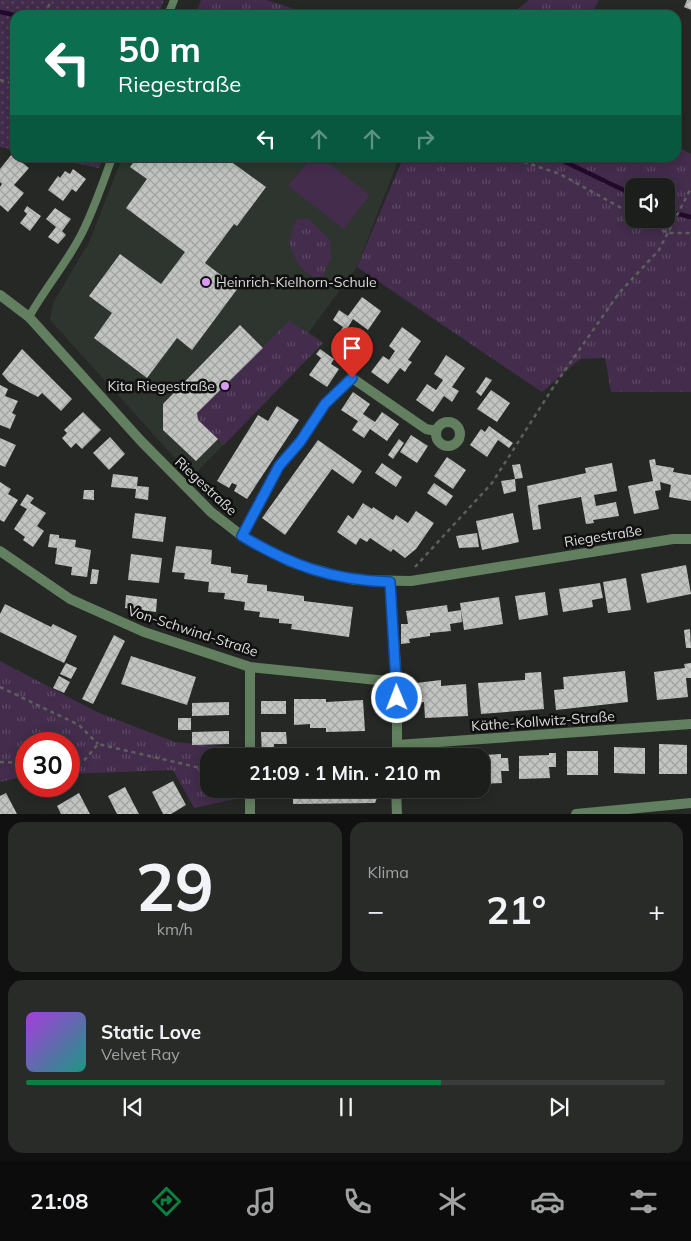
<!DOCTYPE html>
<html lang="de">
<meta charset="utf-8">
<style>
:root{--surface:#1c1e1c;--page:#292b29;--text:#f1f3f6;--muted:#a0a2a3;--line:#3a3c3b;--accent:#0b8043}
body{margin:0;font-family:Mulish,sans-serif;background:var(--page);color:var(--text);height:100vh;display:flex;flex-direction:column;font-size:19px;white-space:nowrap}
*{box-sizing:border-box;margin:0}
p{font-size:16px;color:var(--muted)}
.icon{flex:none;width:28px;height:28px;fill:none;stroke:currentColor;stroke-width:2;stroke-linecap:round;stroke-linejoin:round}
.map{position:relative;height:814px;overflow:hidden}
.drawer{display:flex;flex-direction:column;gap:8px;padding:8px;background:#0f100f;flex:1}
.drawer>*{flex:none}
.guide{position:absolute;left:10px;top:10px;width:671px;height:152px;border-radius:15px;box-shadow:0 2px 12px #0003,0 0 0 1px var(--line);background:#0b6e4f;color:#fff;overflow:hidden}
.controls{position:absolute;left:625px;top:178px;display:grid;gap:10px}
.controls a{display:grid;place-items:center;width:50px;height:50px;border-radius:10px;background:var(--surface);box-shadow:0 2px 12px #0003,0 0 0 1px var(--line);font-size:25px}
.speed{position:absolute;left:15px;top:732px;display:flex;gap:10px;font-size:25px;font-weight:700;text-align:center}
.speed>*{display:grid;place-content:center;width:65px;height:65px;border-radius:50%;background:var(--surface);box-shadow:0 2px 12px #0003,0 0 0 1px var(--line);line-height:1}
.speed .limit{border:8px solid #d22;background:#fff;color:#111}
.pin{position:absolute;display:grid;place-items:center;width:42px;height:42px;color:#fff;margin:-51px -21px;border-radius:50% 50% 50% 0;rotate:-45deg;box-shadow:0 0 5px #0007}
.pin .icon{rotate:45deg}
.me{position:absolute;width:55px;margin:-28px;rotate:359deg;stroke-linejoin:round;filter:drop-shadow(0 0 4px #0008)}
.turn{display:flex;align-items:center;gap:18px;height:105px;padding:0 25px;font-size:22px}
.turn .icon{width:65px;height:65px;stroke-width:2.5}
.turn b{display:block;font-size:35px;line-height:42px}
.lanes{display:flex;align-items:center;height:48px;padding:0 25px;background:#0003;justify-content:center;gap:25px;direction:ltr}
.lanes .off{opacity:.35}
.big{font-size:38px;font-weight:700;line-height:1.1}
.drawer .widget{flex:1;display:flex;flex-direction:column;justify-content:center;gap:8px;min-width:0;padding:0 18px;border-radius:15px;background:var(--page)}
.drawer .dial{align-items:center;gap:0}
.dial b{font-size:65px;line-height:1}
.song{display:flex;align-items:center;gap:15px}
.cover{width:60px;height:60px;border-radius:8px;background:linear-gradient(135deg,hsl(280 70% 55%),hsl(170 70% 35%))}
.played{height:5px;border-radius:2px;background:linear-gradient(90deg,var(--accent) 65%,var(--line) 65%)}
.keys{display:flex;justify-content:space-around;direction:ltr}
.heat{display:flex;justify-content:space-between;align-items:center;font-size:28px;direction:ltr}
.drawer .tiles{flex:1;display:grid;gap:8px;grid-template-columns:1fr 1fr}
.widget:last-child{grid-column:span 2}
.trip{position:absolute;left:200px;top:748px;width:290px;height:50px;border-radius:15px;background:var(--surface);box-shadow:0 2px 12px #0003,0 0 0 1px var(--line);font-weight:700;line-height:50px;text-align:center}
.menu{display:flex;height:80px;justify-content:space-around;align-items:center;background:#0b0c0b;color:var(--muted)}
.menu .icon{width:35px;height:35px}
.menu .selected{color:var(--accent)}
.menu b{font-size:22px;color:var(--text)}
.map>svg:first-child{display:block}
.built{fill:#2e342e}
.grass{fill:url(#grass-tufts);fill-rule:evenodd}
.garden{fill:url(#garden-dots)}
.pitch{fill:#432c4c}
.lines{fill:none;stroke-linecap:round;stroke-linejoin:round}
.stream{stroke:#230a2c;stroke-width:4.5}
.building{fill:url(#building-cross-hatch)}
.path{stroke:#5d5f5d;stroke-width:2.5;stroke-dasharray:4 4;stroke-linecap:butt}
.lane{stroke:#627f5f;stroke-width:8}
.street{stroke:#627f5f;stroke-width:10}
.route-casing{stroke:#114b97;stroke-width:12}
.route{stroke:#1a73e8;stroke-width:9}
.poi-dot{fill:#db99f5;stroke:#0f100f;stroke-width:2}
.labels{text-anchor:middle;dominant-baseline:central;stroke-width:5;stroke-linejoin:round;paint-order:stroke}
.poi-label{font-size:14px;fill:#d9dbd9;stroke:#0f100f;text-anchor:start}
.street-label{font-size:14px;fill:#d9dbd9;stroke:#0f100f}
</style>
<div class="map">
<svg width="691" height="814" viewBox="0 0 691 814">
<defs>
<pattern id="grass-tufts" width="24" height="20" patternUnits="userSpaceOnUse" patternTransform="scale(1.25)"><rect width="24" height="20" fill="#432c4c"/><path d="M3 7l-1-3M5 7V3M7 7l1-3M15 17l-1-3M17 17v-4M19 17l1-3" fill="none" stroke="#5e4a65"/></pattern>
<pattern id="garden-dots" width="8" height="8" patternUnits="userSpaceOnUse" patternTransform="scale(1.25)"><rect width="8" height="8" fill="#432c4c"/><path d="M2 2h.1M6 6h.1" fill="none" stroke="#5e4a65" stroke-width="1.8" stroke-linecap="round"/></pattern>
<pattern id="building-cross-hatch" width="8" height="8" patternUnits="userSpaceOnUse" patternTransform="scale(1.25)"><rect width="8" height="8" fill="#c1c4c1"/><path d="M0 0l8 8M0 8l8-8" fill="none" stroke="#a1a4a1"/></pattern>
</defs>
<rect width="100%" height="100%" fill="#262825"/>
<path class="built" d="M122,158H399L357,267L309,332L323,343L192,477L50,320L53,303L89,242Z"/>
<path class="grass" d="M201,0H266L314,15H195Z
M529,0H599L591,15H511Z
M676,146L691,154V392H611L605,358L580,359L542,392L357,267L403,158H676ZM666,186V219H634V186Z
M308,218L330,240L331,260L325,269V274L320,278C300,274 294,259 289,241L296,220Z
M289,321L323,343L224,445L198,420L197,413Z
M0,661L97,712L175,742L237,748V756H209V789H236L235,799L194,808L173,770L69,774V744H26V776L0,782Z"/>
<path class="garden" d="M0,0H164L158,15H15V150L0,147Z
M49,158H103L99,168Z"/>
<path class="pitch" d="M311,158H322L370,195L344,229L288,186Z"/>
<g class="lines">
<path class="stream" d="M0,12L15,15
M557,158L634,195
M666,211L691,217"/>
</g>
<path class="building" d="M687,0H691V10L684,7Z
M12,154L29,168L14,185L24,193L8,212L0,205V187L2,184L0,182V169Z
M137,158H226L266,187L237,226L234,224L205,263L238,288L192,350L177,338L147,378L94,338L112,313L89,296L120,254L161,284L185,252L126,208L147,179L130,167Z
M73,169L86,179L76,192L72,189L63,201L48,190L58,176L60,178L65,171L70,174Z
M27,206L41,216L30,231L20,223L27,214L24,211Z
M55,208L71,219L62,231L66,235L58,244L48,237L56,227L46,219Z
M362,297L381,311L368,330L353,319L347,329L360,338L349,355L332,344L343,327L333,320L339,310L348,316Z
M240,325L263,348L197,413L198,420L218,439L196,461L163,430V404Z
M402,327L421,341L408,360L412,362L408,367L405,372L400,368L388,384L371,372L383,356L389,360L395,351L389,346Z
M22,349L72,399L61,411L42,393L38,397L9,382L2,374Z
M320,349L334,359L331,364L339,369L327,387L309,375L321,358L316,354Z
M446,355L465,368L452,387L459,391L452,402L444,396L433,412L416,400L427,384L436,390L443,380L434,374Z
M486,377L492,380L481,396L476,392Z
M0,385L8,389L5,396L18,401L12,413L16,415L10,429L0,425Z
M491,390L510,403L497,422L477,409Z
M353,392L370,404L363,414L375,422L382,412L399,424L387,441L370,429L364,438L352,430L358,421L341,410Z
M277,406L299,420L247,499L234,491L237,485L232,483L229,488L217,481L258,415L268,421Z
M83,412L101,430L82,449L76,443L71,448L62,438L67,433L64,430Z
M489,426L513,443L509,448L498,440L487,457L470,445L481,429L485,432Z
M411,435L428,446L417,463L400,452Z
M110,437L125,454L109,470L93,453Z
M0,438L16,445L5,467L0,465Z
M399,439L404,443L393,459L388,455Z
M318,440L362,471L353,484L332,469L285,535L262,518Z
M447,457L466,470L453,489L434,476Z
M655,459L656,465L674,468L673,472L691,475V501L669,497L671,485L660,482L661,490L655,491L659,509L634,514L628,486L653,481L649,460Z
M382,463L402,477L396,487L375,473Z
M612,463L617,491L594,495L596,506L616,502L619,516L593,520L594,523L586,524L581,497L538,505L541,529L533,530L527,486L586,473L585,468Z
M520,464L523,478L515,479L516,491L504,494L501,481L515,479L512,465Z
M113,474L138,477L137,486L149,487L148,500L135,498L136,489L111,487Z
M0,482L11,489L8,494L18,500L4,522L0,520Z
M434,483L453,496L446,506L427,493Z
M84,490H94V500L83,499Z
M27,494L34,498L30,503L46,513L37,526L44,531L33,547L23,540L25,537L14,529L27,509L20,505Z
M363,503L372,509L373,507L393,520L396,515L408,523L416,511L434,523L416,549L405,558L393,549L391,552L370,538L367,542L360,538L356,545L337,532L348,515L353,519Z
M135,513L166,517L163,542L132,538Z
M513,513L519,542L482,550L476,521Z
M477,533L479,547L459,548L456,536Z
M50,534L59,535V538L76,540L75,547L91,550L87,577L71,575L72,567L55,564L57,548L48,547Z
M176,546L212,550L211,564L231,567V573L248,575L247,583L267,585V591L304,596V601L353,607L349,637L291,629L292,624L279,623V619L259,617L260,612L244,610L245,602L224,599L225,593L208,592L209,582L184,579L185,573L172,572Z
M131,554L162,558L159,583L128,580Z
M686,565L691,594L647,603L641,574Z
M92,569L99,570L97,584H90Z
M626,578L631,610L608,613L603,582Z
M600,583L603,598L592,600L593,607L563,612L559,589Z
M545,592L548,615L519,620L515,596Z
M126,595L157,599L156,612L125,608Z
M499,597L503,624L464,630L460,603Z
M5,604L51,627L53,624L77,636L64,663L0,632V614Z
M447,605L448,612L461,610L462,622L450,624L451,631L430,633V636L409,639L410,643L401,644V624H408L406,611Z
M690,629L691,648H686L684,630Z
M114,635L125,641L93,704L82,699Z
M131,656L196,677L187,705L121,684Z
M66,663L77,668L71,679L60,674Z
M691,663V678H686L688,697L657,700L654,672L685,668L684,664Z
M625,671L628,702L556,710L554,690L564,689L563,677Z
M541,672L544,709L481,714L478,683L525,680V673Z
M59,676L70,682L64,693L53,688Z
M413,677L414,692H406L404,678Z
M441,680V686L466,684L468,716L425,718L424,702L418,703L416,683Z
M294,699H326V702L363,700L365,731L326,732V728H310V724L294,725Z
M261,701H286V714H261Z
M229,702V715L192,716V703Z
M178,718H191V730H178Z
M229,731V744L192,745V732Z
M261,732H286L287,744H274V756H262Z
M659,744L687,745V774H659Z
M614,747L645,748V774L614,773Z
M567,751H598V775H567Z
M549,753H556V767H549L550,778L519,779V756L549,755Z
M501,754V758H508L509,771H501L502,783L481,784V758H485V755Z
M173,781L186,805L171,814H163L152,792Z
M125,787L139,814H117L108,796Z
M265,789H284V798H264Z
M293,789H382V798H377L375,803L293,804Z
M6,793L17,814H0V796Z
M79,793L90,814H61L57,806Z"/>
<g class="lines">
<path class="path" d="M45,15L51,0
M0,80L15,84
M476,158L521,161L560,174L634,215
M641,219L668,233H691
M415,567L492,483L554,386L619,293L659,250L691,188
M0,687L79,725L98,744
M0,762L26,763
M69,764L83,762L98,744L209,770"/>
<path class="lane" d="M168,15L174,0
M29,317C45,288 67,263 82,233C94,209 103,182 112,158"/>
<path class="street" d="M0,295L29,317L141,441L211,512L242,536L290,562L354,580L411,581L673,539H691
M436 434a12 12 0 1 1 24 0a12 12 0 1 1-24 0Z
M242,536L279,466L300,442L325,404L352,378L426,429L436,431
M0,551L70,599L144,632L250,667L397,682
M390,581L397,682V756
M397,745L691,724
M250,756V667
M396,789L397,814
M250,814V789
M576,814L691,803"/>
</g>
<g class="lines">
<g class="route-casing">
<path id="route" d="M352,378L325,404L300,442L279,466L242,536C292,566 332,580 390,582L397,698"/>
</g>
<use href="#route" class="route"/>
</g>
<g class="poi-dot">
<circle cx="206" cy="282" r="5"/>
<circle cx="225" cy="386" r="5"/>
</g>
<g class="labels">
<g class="poi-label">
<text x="216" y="282">Heinrich-Kielhorn-Schule</text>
<text x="215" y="386" text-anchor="end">Kita Riegestraße</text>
</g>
<g class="street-label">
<text transform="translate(206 486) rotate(43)">Riegestraße</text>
<text transform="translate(603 536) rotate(-9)">Riegestraße</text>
<text transform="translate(193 631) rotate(18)">Von-Schwind-Straße</text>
<text transform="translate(543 721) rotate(-4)">Käthe-Kollwitz-Straße</text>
</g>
</g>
</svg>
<div class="controls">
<a><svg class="icon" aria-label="sound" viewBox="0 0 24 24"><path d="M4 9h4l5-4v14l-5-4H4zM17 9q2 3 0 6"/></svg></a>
</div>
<div class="speed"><div class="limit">30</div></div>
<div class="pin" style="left:352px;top:378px;background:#d93025"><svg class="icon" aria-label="arrive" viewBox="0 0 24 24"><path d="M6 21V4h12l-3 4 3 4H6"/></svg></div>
<svg class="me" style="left:397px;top:698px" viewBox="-20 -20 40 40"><circle r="17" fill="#1a73e8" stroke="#fff" stroke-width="3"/><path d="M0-11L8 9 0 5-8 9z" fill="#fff"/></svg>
<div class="trip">21:09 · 1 Min. · 210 m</div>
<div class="guide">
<div class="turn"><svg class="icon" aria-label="left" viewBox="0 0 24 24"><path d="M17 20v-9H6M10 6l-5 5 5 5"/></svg><div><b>50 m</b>Riegestraße</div></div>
<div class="lanes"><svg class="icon" aria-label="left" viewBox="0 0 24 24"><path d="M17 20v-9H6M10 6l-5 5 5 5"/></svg><svg class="icon off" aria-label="ahead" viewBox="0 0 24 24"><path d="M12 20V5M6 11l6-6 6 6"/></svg><svg class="icon off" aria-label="ahead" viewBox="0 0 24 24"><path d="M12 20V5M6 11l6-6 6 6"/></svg><svg class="icon off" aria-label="right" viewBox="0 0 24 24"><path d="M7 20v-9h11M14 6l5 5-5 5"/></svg></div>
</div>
</div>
<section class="drawer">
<div class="tiles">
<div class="widget dial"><b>29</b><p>km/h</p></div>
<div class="widget"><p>Klima</p>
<div class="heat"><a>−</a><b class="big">21°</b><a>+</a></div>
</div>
<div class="widget">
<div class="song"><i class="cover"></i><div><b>Static Love</b><p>Velvet Ray</p></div></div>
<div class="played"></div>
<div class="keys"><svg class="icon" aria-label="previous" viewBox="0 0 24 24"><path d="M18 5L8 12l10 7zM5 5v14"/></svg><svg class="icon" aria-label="pause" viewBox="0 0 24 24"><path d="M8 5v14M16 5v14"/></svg><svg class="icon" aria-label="next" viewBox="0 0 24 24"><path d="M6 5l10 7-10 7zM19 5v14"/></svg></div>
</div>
</div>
</section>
<nav class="menu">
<b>21:08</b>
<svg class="icon selected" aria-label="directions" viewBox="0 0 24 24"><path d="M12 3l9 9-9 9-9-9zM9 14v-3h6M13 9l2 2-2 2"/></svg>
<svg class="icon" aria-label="music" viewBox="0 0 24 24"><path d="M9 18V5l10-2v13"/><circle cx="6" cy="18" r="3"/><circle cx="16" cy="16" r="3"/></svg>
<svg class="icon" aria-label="phone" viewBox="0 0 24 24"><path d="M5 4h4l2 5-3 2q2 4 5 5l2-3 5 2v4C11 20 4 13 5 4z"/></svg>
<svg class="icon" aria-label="climate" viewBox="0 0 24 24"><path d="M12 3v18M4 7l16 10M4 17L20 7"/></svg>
<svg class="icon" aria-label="car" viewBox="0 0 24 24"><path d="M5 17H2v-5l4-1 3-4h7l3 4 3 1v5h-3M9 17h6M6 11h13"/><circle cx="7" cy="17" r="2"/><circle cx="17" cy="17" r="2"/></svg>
<svg class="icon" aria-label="filters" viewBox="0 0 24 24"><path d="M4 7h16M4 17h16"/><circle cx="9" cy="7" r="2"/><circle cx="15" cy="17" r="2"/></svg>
</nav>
